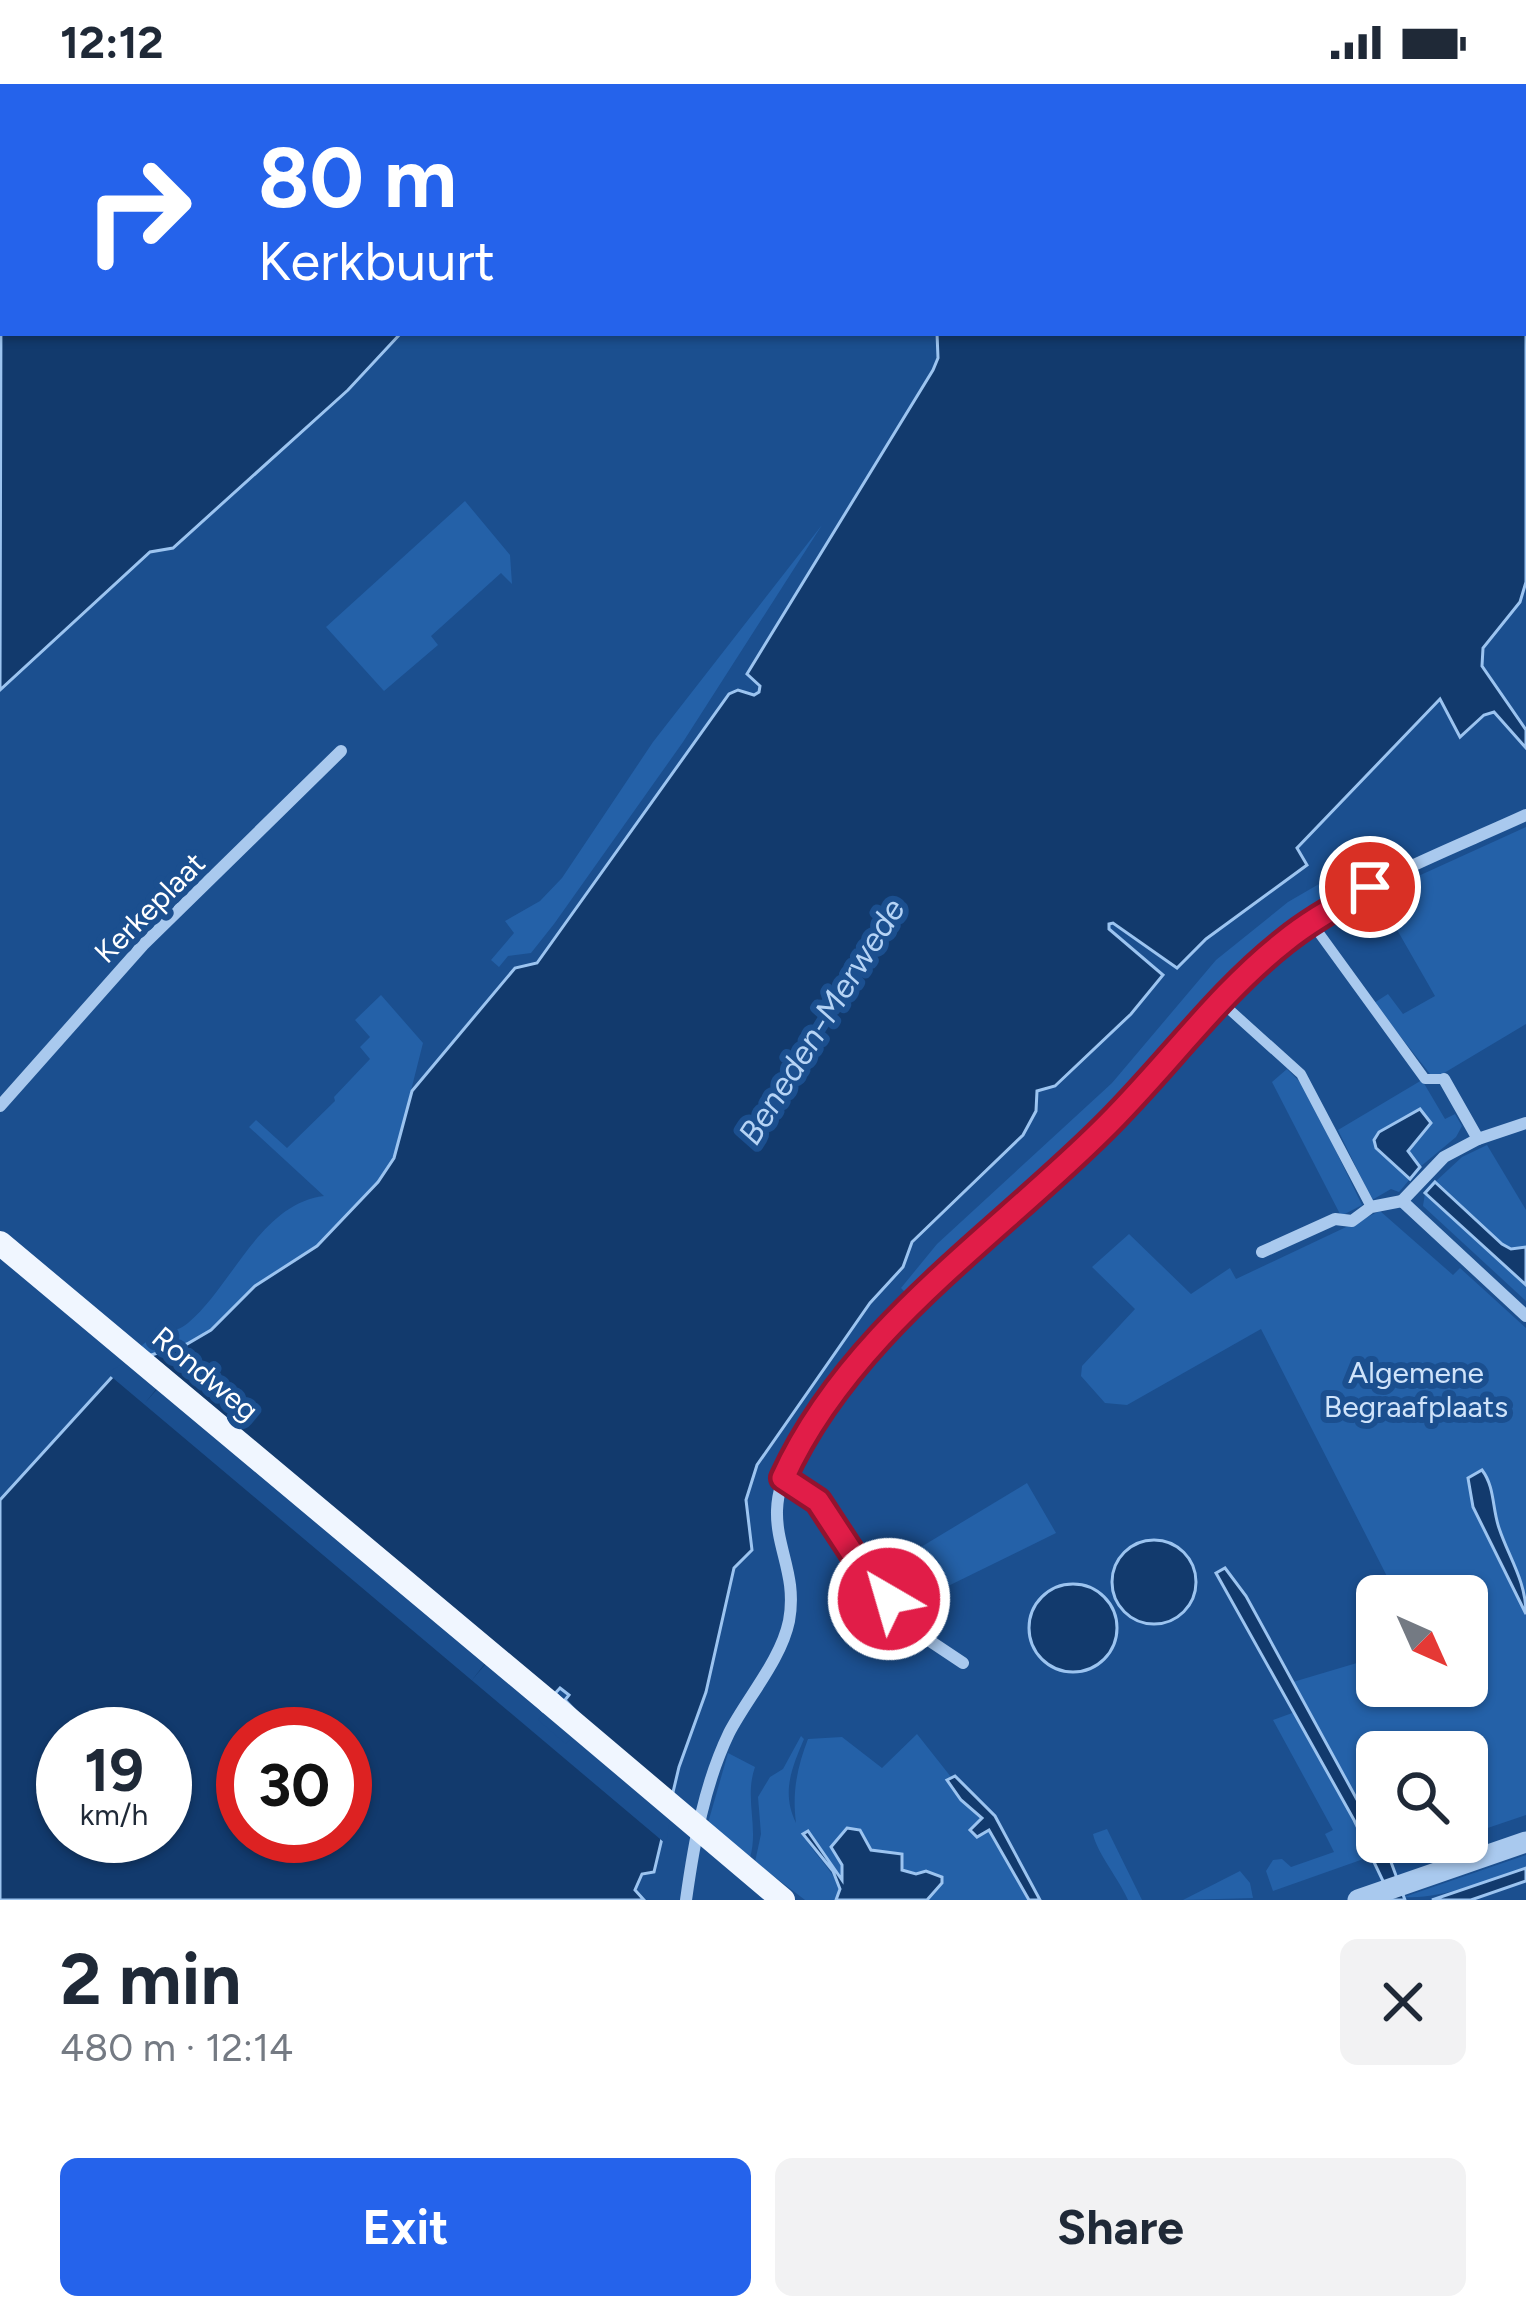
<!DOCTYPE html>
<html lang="en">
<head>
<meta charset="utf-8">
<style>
	body { margin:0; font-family:Figtree,sans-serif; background:#f2f2f3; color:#1f2937; height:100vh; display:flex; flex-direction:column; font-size:45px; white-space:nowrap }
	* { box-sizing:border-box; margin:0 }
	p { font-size:39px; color:#747a83 }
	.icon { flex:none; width:66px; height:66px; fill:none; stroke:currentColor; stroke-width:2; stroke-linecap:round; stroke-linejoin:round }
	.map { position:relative; height:1816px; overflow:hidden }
	.sheet { display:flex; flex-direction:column; background:#fff; flex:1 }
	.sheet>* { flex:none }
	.guide { position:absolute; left:0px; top:0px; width:1527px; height:252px; box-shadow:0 3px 9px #0004; background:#2563eb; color:#fff; overflow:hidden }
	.needle { width:78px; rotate:135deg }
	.tools { position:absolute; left:1356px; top:1491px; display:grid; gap:24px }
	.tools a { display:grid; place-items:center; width:132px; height:132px; border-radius:18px; background:#fff; box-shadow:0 3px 9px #0004; font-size:60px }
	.speed { position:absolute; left:36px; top:1623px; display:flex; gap:24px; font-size:60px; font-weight:700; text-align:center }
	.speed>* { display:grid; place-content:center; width:156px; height:156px; border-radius:50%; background:#fff; box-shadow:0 3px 9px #0004; line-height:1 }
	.speed small { font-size:30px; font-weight:400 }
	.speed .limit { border:18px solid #d22; background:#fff; color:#111 }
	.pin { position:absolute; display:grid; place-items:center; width:102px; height:102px; color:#fff; margin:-51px; border:6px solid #fff; border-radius:50%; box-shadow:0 3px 12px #0007 }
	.me { position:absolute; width:132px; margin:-66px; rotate:322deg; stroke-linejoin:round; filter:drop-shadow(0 0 9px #0008) }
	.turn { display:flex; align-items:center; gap:42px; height:252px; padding:0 60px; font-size:54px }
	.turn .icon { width:156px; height:156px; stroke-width:2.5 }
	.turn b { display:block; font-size:84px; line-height:102px }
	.round { display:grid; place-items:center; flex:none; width:126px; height:126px; border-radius:18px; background:#f2f2f3 }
	.head { display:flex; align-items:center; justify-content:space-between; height:204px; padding:0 60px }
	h1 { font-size:72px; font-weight:700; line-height:90px }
	.action { display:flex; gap:24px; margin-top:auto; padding:24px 60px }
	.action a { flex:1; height:138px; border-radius:18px; background:#2563eb; color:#fff; font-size:48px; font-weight:700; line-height:138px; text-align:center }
	.action a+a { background:#f2f2f3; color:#1f2937 }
	.status { display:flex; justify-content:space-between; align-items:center; height:84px; padding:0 60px; background:#fff; direction:ltr }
	.status svg { height:33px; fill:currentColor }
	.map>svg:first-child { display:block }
	.green { fill:#2461a8 }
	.water { fill:#123a6d; stroke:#9cc4f0; stroke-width:3; fill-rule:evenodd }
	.pier { fill:#1b4f8f }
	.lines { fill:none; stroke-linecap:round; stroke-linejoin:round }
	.pedestrian { stroke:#a9c9ee; stroke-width:10 }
	.minor { stroke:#a9c9ee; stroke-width:12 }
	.tertiary { stroke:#a9c9ee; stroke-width:21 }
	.secondary { stroke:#d6e6fa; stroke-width:24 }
	.primary { stroke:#f0f6ff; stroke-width:24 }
	.primary-bridge { stroke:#f0f6ff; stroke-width:24 }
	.route-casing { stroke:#92132f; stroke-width:30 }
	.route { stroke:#e11d48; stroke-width:21 }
	.labels { text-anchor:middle; stroke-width:12; stroke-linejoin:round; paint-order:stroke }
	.street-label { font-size:30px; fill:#fff; stroke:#1b4f8f }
	.park-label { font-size:30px; fill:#cfe3fa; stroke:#1b4f8f }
	.water-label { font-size:33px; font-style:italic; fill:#b5d3f5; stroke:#1b4f8f }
</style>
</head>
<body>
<div class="status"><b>12:12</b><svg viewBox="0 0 49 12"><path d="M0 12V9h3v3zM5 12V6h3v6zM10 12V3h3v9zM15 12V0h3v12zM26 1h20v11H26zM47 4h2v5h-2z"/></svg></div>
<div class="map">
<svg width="1526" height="1816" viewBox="0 0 1526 1816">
	<rect width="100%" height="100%" fill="#1b4f8f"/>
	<g class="green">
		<path d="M465,417l45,54 2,29 -11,-11 -70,63 7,9 -54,46 -58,-64z"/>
		<path d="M822,441l-139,217 -129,182 -23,29 -23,3 -9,11 -8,-7 23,-27 -9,-12 35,-20 22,-23 91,-136z"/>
		<path d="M1526,743v197l-92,55 -60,-76 14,-9 15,20 32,-18 -47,-82 -8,2 -10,-18z"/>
		<path d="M1319,800l11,18c-97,58 -160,148 -239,226 -59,58 -122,112 -180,170l-10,-10 36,-44 175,-161 104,-123 72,-58z"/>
		<path d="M381,911l42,48 -29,115 -16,24 -61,64 -41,25 -52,50 -37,23 -39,12 -9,-8c20,-19 35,-13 49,-25 45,-38 72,-119 136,-127l-75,-69 7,-7 31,28 48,-47 -1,-4 36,-38 -10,-12 10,-10 -15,-17z"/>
		<path d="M1287,985l18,18 57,118 -21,11 -69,-134z"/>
		<path d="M1422,996l23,39 10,-5 7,12 -6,11 -36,30 -12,-15 23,-28 -55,24 34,31 -11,13 -8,-3 -19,11 -34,-70z"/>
		<path d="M1487,1061l39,65v37l-15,2 -9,-5 -67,-62 27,-25z"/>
		<path d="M1425,1109l101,92v16l-103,-95z"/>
		<path d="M1380,1127l73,64 7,-7 66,60v487l-59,20v-83h-90v84l-84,-154 84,-25v29h90v-90h-70l-136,-267 -134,76 -22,-2 -24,-27 1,-10 53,-57 -43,-42 37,-33 62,60 39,-26 6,11z"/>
		<path d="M1027,1399l29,50 -116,57 -29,-37z"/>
		<path d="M1295,1628l77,144 -99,35 -7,-20 7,-11 9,-1 9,8 43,-15 -9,-18 8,-4 -60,-110z"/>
		<path d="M917,1650l34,43 -3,2 13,21 22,19 -12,11h18l40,70h-108h6l14,-17v-6l-39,-7 -1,-5h-59l1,18 -34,-51 -6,2c10,20 28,33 37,55l-4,11h-31l-50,-38 6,-28 -3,-37 12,-20 13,-8 18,-33 3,3c-12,29 -23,53 -8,84 -4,-31 1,-55 12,-84l34,-2 40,31z"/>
		<path d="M728,1669l27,14c-11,31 4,60 -5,91l-42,-35z"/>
		<path d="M1107,1745l35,71h-14c-9,-21 -31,-47 -35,-66z"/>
		<path d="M1526,1771v13c-34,12 -89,32 -122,29z"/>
		<path d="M1240,1787l10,12 3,15 -70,2z"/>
	</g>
	<g class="water">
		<path d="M1138,0h388v498l-6,20 -37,46 -1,18 44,64v18l-32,-36 -10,3 -24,22 -20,-38 -143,149 10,17 -101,74 -29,29 -64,-45 -4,1v5l54,46 -32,39 -76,72 -18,5 -1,20 -13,24 -111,107 -9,25 -33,36 -113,162 -11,35 6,50 -18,18 -28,124 -27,75 -25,105 -12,2 -7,16 9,10h-644v-400l112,-123 36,-21 39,-12 24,-14 44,-44 62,-40 61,-64 16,-24 18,-67 103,-123 22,-5 192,-269 9,-4 16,5 5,-3 1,-6 -13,-12 186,-304 5,-12 -1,-25h587v-246h-388zM560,1604l9,7 -4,5 25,26 -26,25 -32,-32zM63,1650h102v102h-102zM243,1650h102v102h-102z"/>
		<path d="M1,218l2,31h398l-53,57 -175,158 -23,4 -150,138z"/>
		<path d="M1420,1025l11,14 -23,28 12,16 -10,12 -34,-31 -2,-8 5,-8z"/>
		<path d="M1435,1098l67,62 9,5 15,-2v38l-101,-92z"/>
		<path d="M1482,1386c13,17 10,38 17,58 10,30 27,53 27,86l-53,-107 -5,-29z"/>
		<circle cx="1154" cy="1498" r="42"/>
		<path d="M1225,1484l21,28 145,266 14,38h-13l-38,-80 -138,-247z"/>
		<circle cx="1073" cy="1544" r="44"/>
		<path d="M955,1692l40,40 45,84h-11l-40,-70 -12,7 -7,-7 12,-12 -21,-18 -14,-20z"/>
		<path d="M847,1744l13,2 11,20 31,4v16l14,4 10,-3 16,6v6l-15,17h-91l4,-11 -7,-18 -30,-37 5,-3 34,49v-15l-11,-18z"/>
		<path d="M1526,1784v13l-55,19h-39z"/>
	</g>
	<path class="pier" d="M146,1266l25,21 -26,32 27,-31 326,275 -26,33 27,-32 57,51 -18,21 28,24 17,-20 88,88 -5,32 -559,-471z"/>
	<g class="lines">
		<g class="pedestrian">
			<path d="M1311,838l114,157h19"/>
			<path d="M1221,918l80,72 70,133"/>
		</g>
		<g class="minor">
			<path d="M1444,995l34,60"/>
			<path d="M0,1022l143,-161 198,-194"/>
			<path d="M1402,1117l124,115"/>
			<path d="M1402,1117l42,-44 34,-18 48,-16"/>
			<path d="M1262,1168l73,-33 17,2 19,-14 31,-6"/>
			<path d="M783,1394l35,23 42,64 58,68 45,30"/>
			<path d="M686,1816c8,-57 18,-115 43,-167 18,-35 52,-73 60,-112 12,-65 -37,-92 6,-168 73,-131 202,-219 306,-322 69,-68 126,-150 206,-206 66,-47 145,-76 219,-110"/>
		</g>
		<path class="tertiary" d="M1358,1816l168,-58"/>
		<path class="secondary" d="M17,3l6,-3"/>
		<path class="primary" d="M0,1159l550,460"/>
		<path class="primary-bridge" d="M550,1619l233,197"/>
	</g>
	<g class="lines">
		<defs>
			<path id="route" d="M889,1515l-29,-34 -42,-64 -35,-23c65,-144 209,-239 318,-347 63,-61 115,-136 184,-190 26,-21 56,-37 85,-54"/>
		</defs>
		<use href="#route" class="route-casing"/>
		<use href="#route" class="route"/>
	</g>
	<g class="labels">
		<g class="street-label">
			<text transform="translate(150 824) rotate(-45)" y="10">Kerkeplaat</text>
			<text transform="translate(205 1290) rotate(40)" y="10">Rondweg</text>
		</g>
		<g class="park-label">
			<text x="1416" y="1299">Algemene<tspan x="1416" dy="34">Begraafplaats</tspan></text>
		</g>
		<g class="water-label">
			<text transform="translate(821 937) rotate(-58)" y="12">Beneden-Merwede</text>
		</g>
	</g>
</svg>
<div class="tools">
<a><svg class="needle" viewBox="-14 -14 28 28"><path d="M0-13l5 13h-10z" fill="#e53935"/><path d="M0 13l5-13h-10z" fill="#747a83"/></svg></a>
<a><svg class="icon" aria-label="search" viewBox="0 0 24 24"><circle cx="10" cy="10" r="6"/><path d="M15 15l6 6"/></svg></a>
</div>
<div class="speed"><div>19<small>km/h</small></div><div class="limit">30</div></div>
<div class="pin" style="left:1370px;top:803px;background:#d93025"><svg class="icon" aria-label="arrive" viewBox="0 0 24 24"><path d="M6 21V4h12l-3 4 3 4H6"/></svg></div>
<svg class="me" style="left:889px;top:1515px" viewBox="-20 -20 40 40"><circle r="17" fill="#e11d48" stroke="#fff" stroke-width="3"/><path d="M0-11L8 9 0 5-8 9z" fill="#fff"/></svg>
<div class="guide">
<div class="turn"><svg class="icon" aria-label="right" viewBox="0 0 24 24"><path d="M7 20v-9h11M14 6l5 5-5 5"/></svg><div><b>80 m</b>Kerkbuurt</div></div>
</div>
</div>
<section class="sheet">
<div class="head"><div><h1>2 min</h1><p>480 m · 12:14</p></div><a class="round"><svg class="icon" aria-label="close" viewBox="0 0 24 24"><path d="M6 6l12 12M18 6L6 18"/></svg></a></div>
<div class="action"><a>Exit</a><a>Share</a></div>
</section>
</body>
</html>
